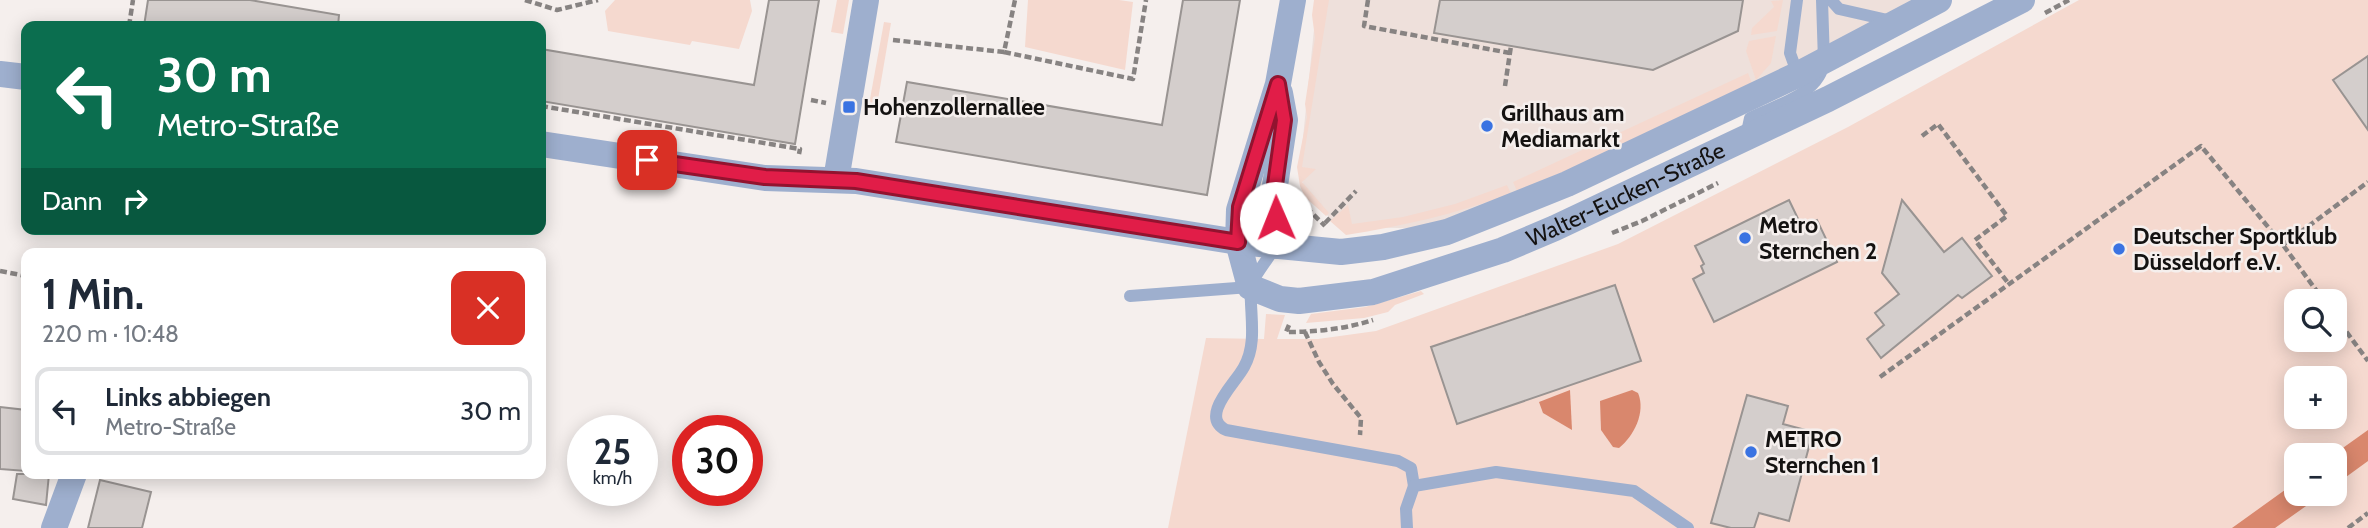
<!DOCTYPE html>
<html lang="de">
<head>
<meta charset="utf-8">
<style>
	body { margin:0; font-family:Cabin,sans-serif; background:#f2f2f3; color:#1f2937; height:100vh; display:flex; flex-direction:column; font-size:26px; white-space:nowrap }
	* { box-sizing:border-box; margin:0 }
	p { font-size:23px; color:#747a83 }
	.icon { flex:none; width:38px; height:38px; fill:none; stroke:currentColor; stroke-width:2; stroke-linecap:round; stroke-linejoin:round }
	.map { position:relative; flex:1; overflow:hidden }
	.details { position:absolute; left:21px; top:248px; width:525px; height:231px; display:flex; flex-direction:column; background:#fff; border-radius:14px; box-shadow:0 4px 18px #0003 }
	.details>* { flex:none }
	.banner { position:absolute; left:21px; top:21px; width:525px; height:214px; border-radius:14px; box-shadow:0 4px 18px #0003; background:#0b6e4f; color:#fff; overflow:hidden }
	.buttons { position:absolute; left:2284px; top:289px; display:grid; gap:14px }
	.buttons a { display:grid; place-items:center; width:63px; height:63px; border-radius:14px; background:#fff; box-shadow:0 4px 18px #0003; font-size:35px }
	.speed { position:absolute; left:567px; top:415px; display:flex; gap:14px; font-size:35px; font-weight:700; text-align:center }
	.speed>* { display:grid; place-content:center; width:91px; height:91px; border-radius:50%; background:#fff; box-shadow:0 4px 18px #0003; line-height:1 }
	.speed small { font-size:18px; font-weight:400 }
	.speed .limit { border:10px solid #d22; background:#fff; color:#111 }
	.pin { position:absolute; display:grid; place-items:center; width:60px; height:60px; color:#fff; margin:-30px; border-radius:14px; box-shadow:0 4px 10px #0006 }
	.me { position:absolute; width:77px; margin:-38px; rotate:359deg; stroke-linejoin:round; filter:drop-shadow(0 0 5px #0008) }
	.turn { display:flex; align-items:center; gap:24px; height:147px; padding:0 21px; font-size:32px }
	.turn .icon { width:91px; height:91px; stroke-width:2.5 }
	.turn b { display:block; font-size:49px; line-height:60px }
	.then { display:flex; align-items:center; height:66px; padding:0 21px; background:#0003; gap:14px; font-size:26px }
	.round { display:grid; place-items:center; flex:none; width:74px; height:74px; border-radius:14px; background:#f2f2f3 }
	.overview { display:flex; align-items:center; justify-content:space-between; height:119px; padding:0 21px }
	h1 { font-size:42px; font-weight:700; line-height:52px }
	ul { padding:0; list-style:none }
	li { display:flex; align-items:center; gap:21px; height:88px; margin:0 14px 10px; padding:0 7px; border:4px solid #e0e1e3; border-radius:14px }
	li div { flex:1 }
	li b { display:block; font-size:26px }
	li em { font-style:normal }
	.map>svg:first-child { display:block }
	.built { fill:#eee0db }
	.green { fill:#f5d9cf; fill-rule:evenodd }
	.water { fill:#d9876d }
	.building { fill:#d4cecc; stroke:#999492; stroke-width:2 }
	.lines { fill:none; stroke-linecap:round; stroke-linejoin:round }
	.path { stroke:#878382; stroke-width:4.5; stroke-dasharray:7 3.5; stroke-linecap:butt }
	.lane { stroke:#9eafce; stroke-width:12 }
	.street { stroke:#9eafce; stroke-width:26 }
	.route-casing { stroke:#92132f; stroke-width:18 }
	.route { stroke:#e11d48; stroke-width:12 }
	.poi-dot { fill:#3a73e2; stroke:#f5efed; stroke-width:2.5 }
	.labels { text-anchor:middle; stroke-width:5; stroke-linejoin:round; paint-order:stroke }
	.poi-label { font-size:23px; font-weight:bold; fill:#141211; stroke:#f5efed; text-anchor:start }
	.street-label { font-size:23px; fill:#141211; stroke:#f5efed }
</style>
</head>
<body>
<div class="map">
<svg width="2368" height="528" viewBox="0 0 2368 528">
	<rect width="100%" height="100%" fill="#f5efed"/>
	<path class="built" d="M1317,0h615l-486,229 -94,-2 -19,-6 -29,-29 -4,-25z"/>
	<g class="green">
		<path d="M615,0h135l2,11 -13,38 -47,-8 -2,4 -82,-14 -3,-20z"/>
		<path d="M837,0h12l-6,34 -12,-2z"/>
		<path d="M1028,0h91l14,2 -8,68 -100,-23z"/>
		<path d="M1314,0h15l-27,167 14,2 -14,13 27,31 -3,3 -21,-19 -5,-11 -3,-19 10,-50 -2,-13 10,-66 -3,-23z"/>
		<path d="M1783,0l-6,31 -26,4 1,-7 22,-21 -3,-6z"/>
		<path d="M2079,0h289v528h-1200l38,-190 58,1 2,-25 19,1 -8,24h41l58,-8 242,-87 230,-117zM2296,301h38v39h-38zM2296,378h38v38h-38zM2296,455h38v39h-38z"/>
		<path d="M884,22l7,1 -15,88 -8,-1z"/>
		<path d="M1776,36l-5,27 -15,17 -10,-29 3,-10z"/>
		<path d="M1748,73l4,10 -158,76 -77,32 -4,-9z"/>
		<path d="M1507,185l4,9c-57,20 -107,32 -165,41l-16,-14 18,-16 4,19 51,-7 52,-13z"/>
		<path d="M1421,291l3,3 -29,11 -7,7 -24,6 -58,5 5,-9 54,-7z"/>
	</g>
	<g class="water">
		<path d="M1570,390l2,40 -29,-17 -4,-11z"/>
		<path d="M1632,390l6,3c8,19 -4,43 -19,55l-6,-1 -12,-17 -1,-29z"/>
		<path d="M2368,430v31l-33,24 -2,-30z"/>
		<path d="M2296,482v12h27l-48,34h-43z"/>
	</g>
	<g class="building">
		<path d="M148,0h102l89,15 -1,11h-194z"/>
		<path d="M769,0h50l-24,144 -254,-43v-52l213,36z"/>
		<path d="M1183,0h57l-33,195 -311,-53 11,-60 255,43z"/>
		<path d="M1440,0h303l-5,31 -85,39 -219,-37z"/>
		<path d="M2368,56v74l-35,-50z"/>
		<path d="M1789,200l13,27 15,-7 20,42 -123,60 -21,-43 11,-6 -3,-7 3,-2 -9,-18z"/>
		<path d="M1902,200l42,52 18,-14 30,38 -30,22 -4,-3 -77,63 -14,-19 17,-14 -9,-12 24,-19 -17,-21z"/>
		<path d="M1615,285l26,76 -184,63 -26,-77z"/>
		<path d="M1747,395l41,11 -5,18 30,8 -24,89 -30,-8 -5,15h-23l-20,-5z"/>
		<path d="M0,407l26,3v61l-26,-2z"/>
		<path d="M17,474h32l-3,31 -33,-6z"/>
		<path d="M100,480l51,12 -9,36h-54z"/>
	</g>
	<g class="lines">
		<g class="path">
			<path d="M525,0l32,10 41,-10"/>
			<path d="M1368,0l-4,26 146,27"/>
			<path d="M2045,13l24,-13"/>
			<path d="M129,26l4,-26"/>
			<path d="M893,40l111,12 11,-52"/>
			<path d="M1004,52l129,27 13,-79"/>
			<path d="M1505,86l6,-40"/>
			<path d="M811,100l15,3"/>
			<path d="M541,106l259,43 -1,5"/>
			<path d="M1922,136l16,-12 69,92 -32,24 34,44"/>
			<path d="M1299,200l26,26"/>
			<path d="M1325,223l31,-32"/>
			<path d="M1612,233l30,-12 76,-38"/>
			<path d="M2283,245l85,-63"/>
			<path d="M0,271l26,5"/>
			<path d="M2334,315l34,46"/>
			<path d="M1289,325l-3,7c30,0 59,-3 87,-12"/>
			<path d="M1305,332l14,30 14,22 28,34 -1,17"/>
			<path d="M1880,377l321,-231 82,99 41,56"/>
			<path d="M2348,528l20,-15"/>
		</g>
		<g class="lane">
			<path d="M1797,0l-7,53 9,25"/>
			<path d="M1831,0l8,9 53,12"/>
			<path d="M1746,137l4,-19c26,-13 71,-24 74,-57l-2,-61"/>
			<path d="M1276,246c-6,10 -23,31 -26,41 0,5 1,12 1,17 1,21 4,44 -7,63 -9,17 -45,49 -18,63l172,31 13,7 3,18"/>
			<path d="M1130,296l120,-9"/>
			<path d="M1407,528l-1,-19 8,-23 82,-14 138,19 54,37"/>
		</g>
		<g class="street">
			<path id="s1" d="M1293,0l-15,84 -39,126 -1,32 12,45 30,12 19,2 74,-9 130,-42 52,-22 273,-129 194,-99"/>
			<path d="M0,74l26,3"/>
			<path d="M541,144l224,34 91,3 382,61 103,10 42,-5 64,-15 120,-48 230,-109 142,-75"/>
			<path d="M836,180l30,-180"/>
			<path d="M1276,246l-2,-54 11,-72 -5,-27"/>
			<path d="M54,528l20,-54"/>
		</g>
	</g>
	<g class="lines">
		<defs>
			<path id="route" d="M647,160l118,17 91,4 382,61 2,-35 38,-123 6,36 -10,72 2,26"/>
		</defs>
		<use href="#route" class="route-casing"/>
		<use href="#route" class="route"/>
	</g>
	<g class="poi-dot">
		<rect x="842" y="100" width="14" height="14" rx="3.5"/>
		<circle cx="1487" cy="126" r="7"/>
		<circle cx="1745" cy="238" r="7"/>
		<circle cx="2119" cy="249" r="7"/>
		<circle cx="1751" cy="452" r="7"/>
	</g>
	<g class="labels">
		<g class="poi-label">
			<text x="863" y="115">Hohenzollernallee</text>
			<text x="1501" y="121">Grillhaus am<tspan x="1501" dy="26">Mediamarkt</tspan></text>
			<text x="1759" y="233">Metro<tspan x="1759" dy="26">Sternchen 2</tspan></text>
			<text x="2133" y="244">Deutscher Sportklub<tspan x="2133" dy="26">Düsseldorf e.V.</tspan></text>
			<text x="1765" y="447">METRO<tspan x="1765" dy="26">Sternchen 1</tspan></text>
		</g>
		<g class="street-label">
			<text dy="8" stroke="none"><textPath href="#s1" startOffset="693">Walter-Eucken-Straße</textPath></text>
		</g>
	</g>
</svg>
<div class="buttons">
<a><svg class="icon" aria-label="search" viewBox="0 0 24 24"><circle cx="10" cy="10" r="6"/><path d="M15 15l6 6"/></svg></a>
<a>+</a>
<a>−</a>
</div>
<div class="speed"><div>25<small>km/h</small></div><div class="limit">30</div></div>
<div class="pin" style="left:647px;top:160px;background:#d93025"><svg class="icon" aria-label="arrive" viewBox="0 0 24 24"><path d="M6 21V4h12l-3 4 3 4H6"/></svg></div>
<svg class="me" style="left:1276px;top:218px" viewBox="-20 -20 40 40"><circle r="19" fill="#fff"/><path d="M0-13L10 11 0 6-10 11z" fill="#e11d48"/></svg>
<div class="banner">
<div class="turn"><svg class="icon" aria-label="left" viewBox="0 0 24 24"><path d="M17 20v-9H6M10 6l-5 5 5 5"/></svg><div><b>30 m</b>Metro-Straße</div></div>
<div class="then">Dann<svg class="icon" aria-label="right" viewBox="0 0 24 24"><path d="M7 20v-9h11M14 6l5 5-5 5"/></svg></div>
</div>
<section class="details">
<div class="overview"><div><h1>1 Min.</h1><p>220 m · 10:48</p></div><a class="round" style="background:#d93025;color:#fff"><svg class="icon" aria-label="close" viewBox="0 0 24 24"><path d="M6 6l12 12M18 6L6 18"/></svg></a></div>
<ul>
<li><svg class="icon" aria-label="left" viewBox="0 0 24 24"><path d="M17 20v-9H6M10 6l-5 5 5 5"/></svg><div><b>Links abbiegen</b><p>Metro-Straße</p></div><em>30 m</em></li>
</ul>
</section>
</div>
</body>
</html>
